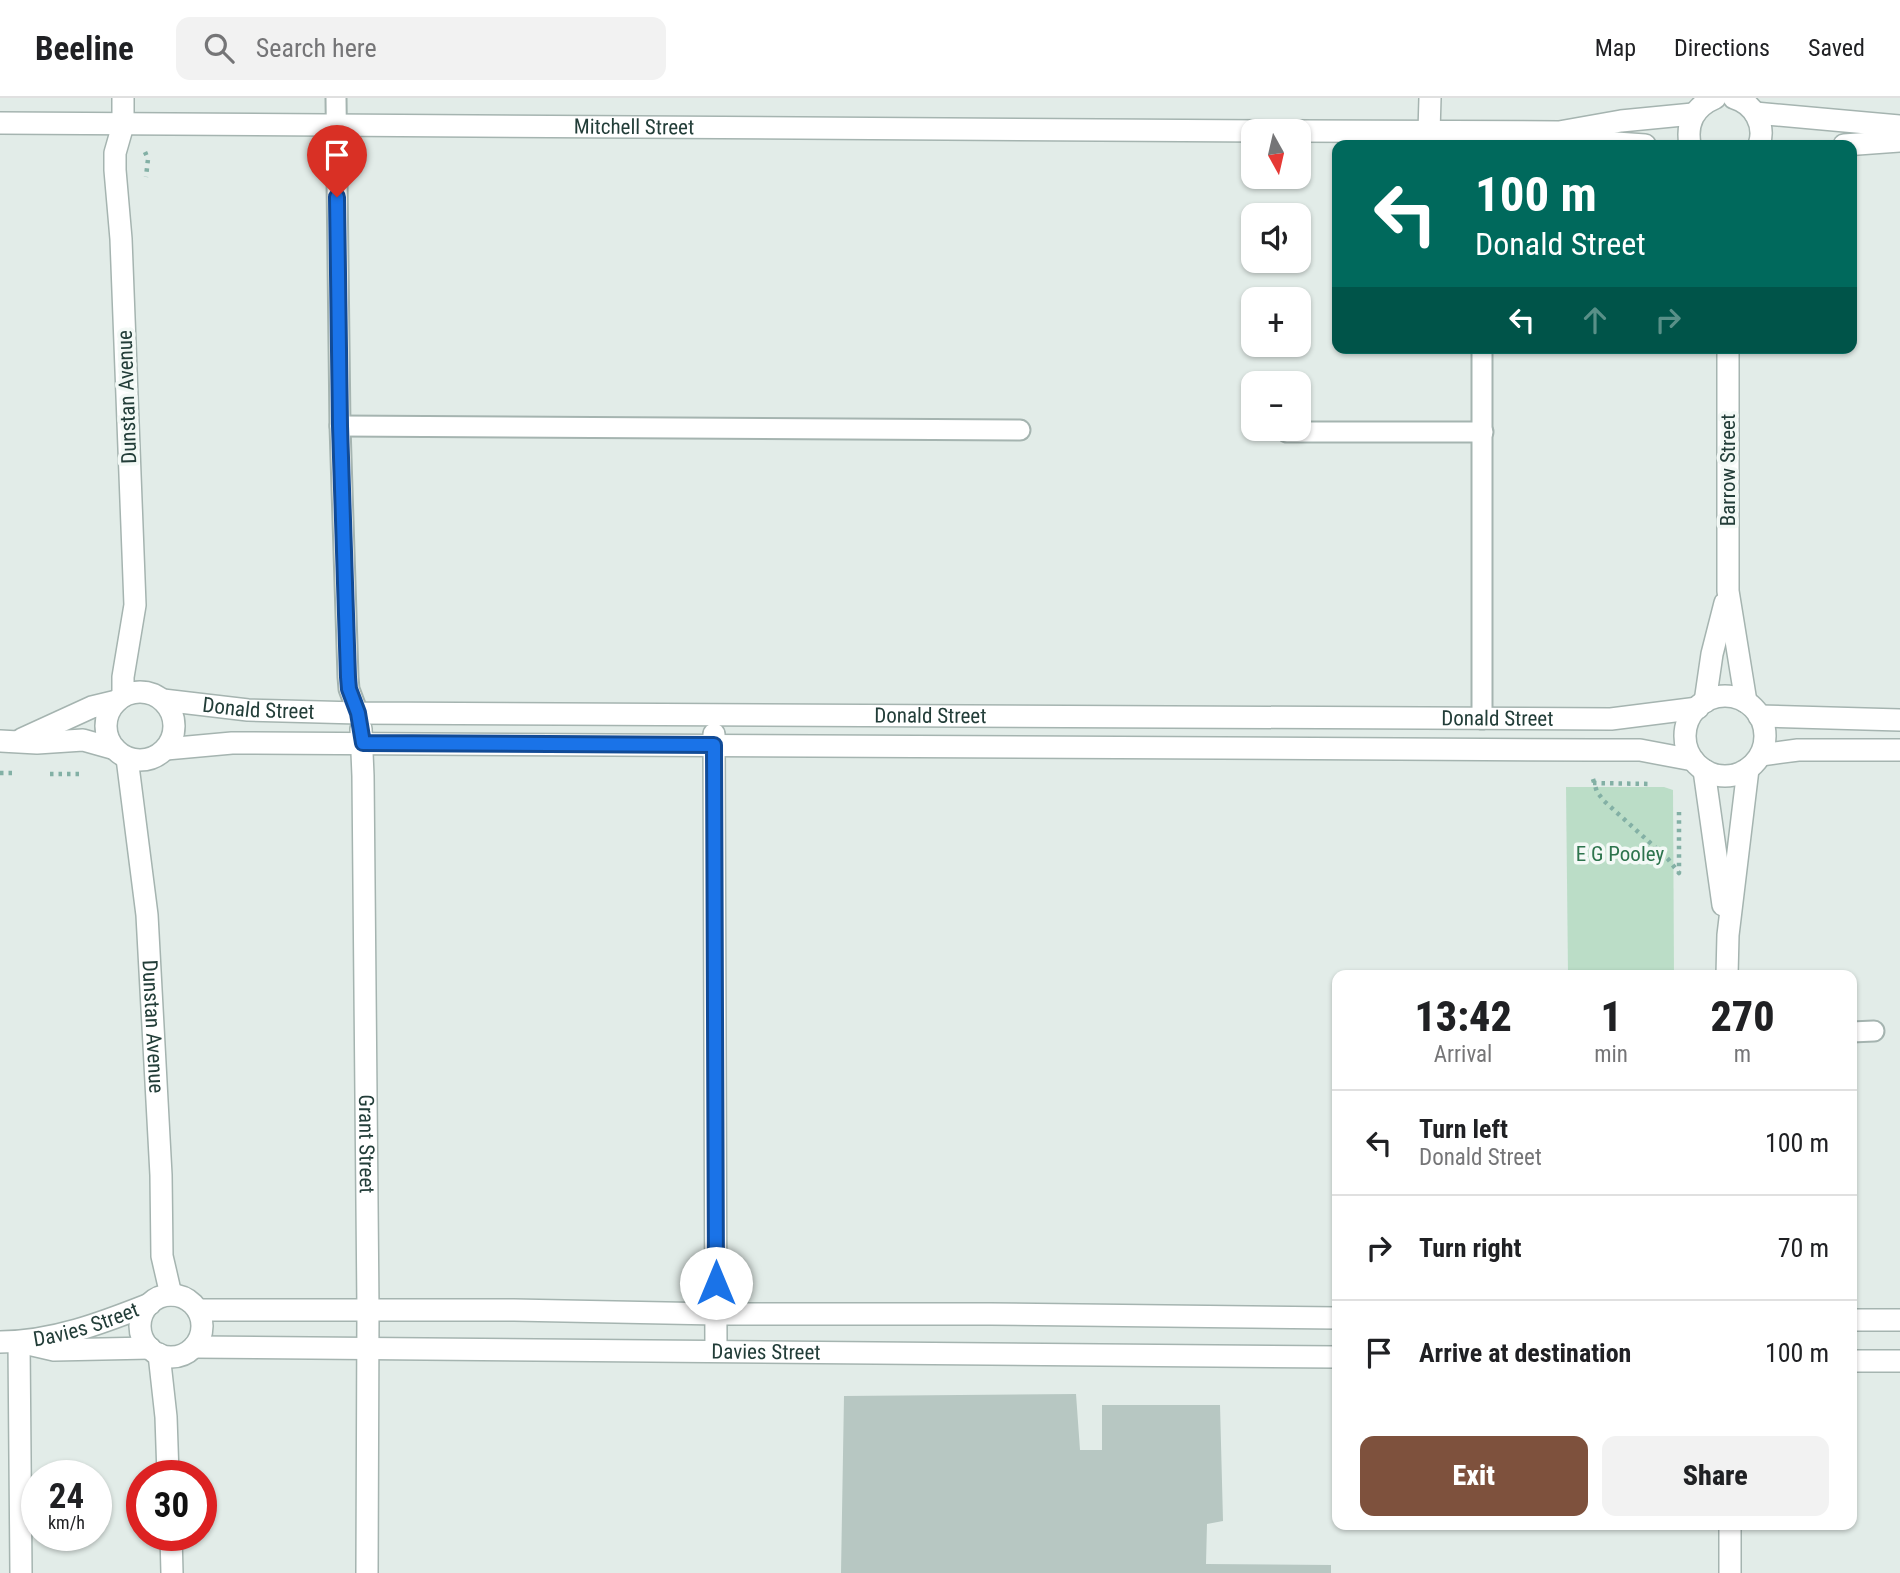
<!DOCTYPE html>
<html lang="en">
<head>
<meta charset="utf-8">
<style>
	body { margin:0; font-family:"Roboto Condensed",sans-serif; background:#f2f2f2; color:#202124; height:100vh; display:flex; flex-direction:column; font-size:26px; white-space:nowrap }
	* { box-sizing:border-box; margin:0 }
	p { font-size:23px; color:#757577 }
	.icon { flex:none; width:38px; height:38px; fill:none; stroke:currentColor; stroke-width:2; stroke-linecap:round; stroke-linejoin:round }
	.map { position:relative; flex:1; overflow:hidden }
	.details { position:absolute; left:1332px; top:872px; width:525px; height:560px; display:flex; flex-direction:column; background:#fff; border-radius:14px; box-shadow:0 2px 5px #0004 }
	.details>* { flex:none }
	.hud { position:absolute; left:1332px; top:42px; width:525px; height:214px; border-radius:14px; box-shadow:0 2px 5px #0004; background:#00695c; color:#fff; overflow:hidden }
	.needle { width:46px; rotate:172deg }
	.buttons { position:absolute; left:1241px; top:21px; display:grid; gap:14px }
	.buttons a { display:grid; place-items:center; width:70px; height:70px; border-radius:14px; background:#fff; box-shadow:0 2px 5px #0004; font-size:35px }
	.speed { position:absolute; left:21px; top:1362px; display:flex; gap:14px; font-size:35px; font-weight:700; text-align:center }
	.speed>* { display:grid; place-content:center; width:91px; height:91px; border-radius:50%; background:#fff; box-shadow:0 2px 5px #0004; line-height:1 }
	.speed small { font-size:18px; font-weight:400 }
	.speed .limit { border:10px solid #d22; background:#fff; color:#111 }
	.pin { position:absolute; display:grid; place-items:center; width:60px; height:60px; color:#fff; margin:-72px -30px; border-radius:50% 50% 50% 0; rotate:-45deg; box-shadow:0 0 7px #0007 }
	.pin .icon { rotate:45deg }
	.me { position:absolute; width:77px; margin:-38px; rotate:0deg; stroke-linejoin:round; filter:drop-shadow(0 0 5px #0008) }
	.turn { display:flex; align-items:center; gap:24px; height:147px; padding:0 28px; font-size:32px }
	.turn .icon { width:91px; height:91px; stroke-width:2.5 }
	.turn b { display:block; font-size:49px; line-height:60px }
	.lanes { display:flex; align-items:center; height:66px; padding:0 28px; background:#0003; justify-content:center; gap:35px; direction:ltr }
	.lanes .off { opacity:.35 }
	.eta { display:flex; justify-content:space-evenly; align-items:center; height:119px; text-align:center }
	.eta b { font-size:42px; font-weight:800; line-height:49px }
	.action { display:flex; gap:14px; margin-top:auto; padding:14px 28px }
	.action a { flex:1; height:80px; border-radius:14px; background:#7e513d; color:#fff; font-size:28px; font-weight:800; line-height:80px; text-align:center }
	.action a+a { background:#f2f2f2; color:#202124 }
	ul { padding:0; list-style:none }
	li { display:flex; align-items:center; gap:21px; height:105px; padding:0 28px; border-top:2px solid #e0e0e0 }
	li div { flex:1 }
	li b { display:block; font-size:26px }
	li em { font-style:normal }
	header { display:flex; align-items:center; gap:42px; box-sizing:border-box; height:98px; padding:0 35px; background:#fff; border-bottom:2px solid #e0e0e0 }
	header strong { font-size:33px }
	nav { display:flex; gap:38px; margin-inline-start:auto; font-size:24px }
	.search { width:490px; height:63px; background:#f2f2f2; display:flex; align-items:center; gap:18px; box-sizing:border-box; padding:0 24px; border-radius:14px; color:#757577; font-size:26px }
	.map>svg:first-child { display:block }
	.green { fill:#bbddc7 }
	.building { fill:#b7c7c2 }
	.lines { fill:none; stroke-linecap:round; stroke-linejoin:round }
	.service-casing { stroke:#a5b4b0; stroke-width:23 }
	.minor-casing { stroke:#a5b4b0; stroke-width:24 }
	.path { stroke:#83b0a5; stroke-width:4.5; stroke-dasharray:3.5 5; stroke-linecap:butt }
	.service { stroke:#fff; stroke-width:19 }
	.minor { stroke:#fff; stroke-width:21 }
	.route-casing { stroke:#114b97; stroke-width:18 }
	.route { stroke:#1a73e8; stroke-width:12 }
	.labels { text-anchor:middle; stroke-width:7; stroke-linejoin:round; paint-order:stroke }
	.street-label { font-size:21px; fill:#223d38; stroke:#f3f9f6 }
	.park-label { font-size:21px; fill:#2d744d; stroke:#f3f9f6 }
</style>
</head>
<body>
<header>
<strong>Beeline</strong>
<div class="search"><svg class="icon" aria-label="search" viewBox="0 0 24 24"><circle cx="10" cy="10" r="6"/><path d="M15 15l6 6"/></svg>Search here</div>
<nav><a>Map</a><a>Directions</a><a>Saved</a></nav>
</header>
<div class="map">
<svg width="1900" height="1475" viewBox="0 0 1900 1475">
	<rect width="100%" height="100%" fill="#e2ece8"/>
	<path class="green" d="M1566,689h98l9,3 1,185h-106z"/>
	<path class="building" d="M1076,1296l4,56h22v-45h118l3,116 -16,3 -1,40 125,1v8h-490l3,-177z"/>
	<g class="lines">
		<defs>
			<g id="service">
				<path d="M336,0l4,328 8,251 1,12 9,24"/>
				<path d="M340,328l680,4"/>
				<path d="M1287,334h196"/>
				<path d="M1482,621v-371"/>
				<path d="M1852,934l22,-1"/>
			</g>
			<g id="minor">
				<path d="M1734,0c20,6 32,27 25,47"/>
				<path d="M1755,15l145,13"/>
				<path id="s1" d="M0,25l1267,8"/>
				<path d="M1298,33l261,1 62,-11 72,-7"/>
				<path d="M1429,34l1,-34"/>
				<path d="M1572,37l44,8 29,2"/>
				<path d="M1690,47c-4,-22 4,-38 25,-47"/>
				<path d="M1844,47l56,-4"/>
				<path d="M1728,250v243l18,111"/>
				<circle cx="140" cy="628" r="34"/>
				<path d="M123,598v-19l12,-72 -14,-366 -6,-69v-17l8,-28v-27"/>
				<circle cx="1725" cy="638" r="40"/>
				<path id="s2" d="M163,602l85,10 110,3 1253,6 87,-11"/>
				<path d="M1705,604l7,-48 13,-51"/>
				<path d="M1759,618l141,4"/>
				<path id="s3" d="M361,631l2,47 5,534 -1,263"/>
				<path d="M714,636l2,616"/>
				<path d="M22,641l70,-32 25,-6"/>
				<path d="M0,643l37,2 46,-3 32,9"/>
				<path d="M166,651l66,-6 1360,7h48l53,10"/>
				<path d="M1761,657l37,-5h102"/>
				<path id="s4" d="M127,660l20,157 14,260 1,81 9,39"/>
				<path d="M1704,672l19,135"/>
				<path d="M1727,877l1,-40 20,-166"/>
				<circle cx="171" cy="1228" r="31"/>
				<path d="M198,1212h316l202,4h274l347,4"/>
				<path d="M1852,1222h48"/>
				<path id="s5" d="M0,1244c52,0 102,-19 150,-38"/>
				<path d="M19,1244l2,231"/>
				<path d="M28,1246l26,6 96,-2"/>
				<path id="s6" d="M194,1249l1143,10"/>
				<path d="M159,1256l7,63 2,58"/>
				<path d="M1852,1263h48"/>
				<path d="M1730,1426v49"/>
				<path d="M171,1437l1,38"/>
			</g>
		</defs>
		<use href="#service" class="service-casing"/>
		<use href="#minor" class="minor-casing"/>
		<g class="path">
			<path d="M145,54l3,7 -2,18"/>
			<path d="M0,675h13"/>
			<path d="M50,676h29"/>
			<path d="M1593,681l4,13 7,9 64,58 11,14v-61"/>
			<path d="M1593,685l59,1"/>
		</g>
		<use href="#service" class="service"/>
		<use href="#minor" class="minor"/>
	</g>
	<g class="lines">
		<defs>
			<path id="route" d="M337,99l3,229 8,251 1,12 9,24 5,30 351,2 2,538"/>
		</defs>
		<use href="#route" class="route-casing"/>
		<use href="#route" class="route"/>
	</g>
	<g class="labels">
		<g class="street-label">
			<text dy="7" stroke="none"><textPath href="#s1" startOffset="634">Mitchell Street</textPath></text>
			<text transform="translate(127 299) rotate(-92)" y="7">Dunstan Avenue</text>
			<text transform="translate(1728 372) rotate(-90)" y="7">Barrow Street</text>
			<text dy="7" stroke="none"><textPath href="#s2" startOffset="96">Donald Street</textPath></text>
			<text dy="7" stroke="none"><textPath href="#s2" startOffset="768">Donald Street</textPath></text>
			<text dy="7" stroke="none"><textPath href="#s2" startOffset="1335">Donald Street</textPath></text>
			<text dy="7" stroke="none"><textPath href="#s4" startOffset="270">Dunstan Avenue</textPath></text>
			<text dy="7" stroke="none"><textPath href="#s3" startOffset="415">Grant Street</textPath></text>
			<text dy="7" stroke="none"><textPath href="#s5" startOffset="88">Davies Street</textPath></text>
			<text dy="7" stroke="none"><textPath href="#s6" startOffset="572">Davies Street</textPath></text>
		</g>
		<g class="park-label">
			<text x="1620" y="763">E G Pooley</text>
		</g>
	</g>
</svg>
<div class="buttons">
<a><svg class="needle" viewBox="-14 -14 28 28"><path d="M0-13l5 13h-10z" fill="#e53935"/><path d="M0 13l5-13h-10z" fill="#757577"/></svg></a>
<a><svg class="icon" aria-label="sound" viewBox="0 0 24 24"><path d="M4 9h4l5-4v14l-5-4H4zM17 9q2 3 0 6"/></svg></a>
<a>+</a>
<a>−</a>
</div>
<div class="speed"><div>24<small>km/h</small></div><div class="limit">30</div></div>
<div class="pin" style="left:337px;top:99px;background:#d93025"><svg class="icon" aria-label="arrive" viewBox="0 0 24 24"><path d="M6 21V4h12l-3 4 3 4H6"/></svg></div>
<svg class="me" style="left:716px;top:1185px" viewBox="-20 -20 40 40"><circle r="19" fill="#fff"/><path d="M0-13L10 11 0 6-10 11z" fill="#1a73e8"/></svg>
<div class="hud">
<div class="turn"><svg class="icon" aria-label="left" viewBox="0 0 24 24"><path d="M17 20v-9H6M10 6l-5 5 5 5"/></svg><div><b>100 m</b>Donald Street</div></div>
<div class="lanes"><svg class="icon" aria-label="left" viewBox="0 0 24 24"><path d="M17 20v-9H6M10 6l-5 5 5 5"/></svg><svg class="icon off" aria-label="ahead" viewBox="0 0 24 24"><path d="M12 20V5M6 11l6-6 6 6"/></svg><svg class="icon off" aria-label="right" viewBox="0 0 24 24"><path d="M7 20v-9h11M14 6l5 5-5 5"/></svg></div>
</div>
<section class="details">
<div class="eta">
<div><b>13:42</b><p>Arrival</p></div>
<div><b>1</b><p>min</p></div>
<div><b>270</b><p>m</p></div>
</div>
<ul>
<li><svg class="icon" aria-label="left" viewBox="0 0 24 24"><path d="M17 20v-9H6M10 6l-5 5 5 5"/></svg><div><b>Turn left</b><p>Donald Street</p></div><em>100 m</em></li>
<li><svg class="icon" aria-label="right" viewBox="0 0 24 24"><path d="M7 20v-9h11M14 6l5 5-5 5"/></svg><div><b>Turn right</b></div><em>70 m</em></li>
<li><svg class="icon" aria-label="arrive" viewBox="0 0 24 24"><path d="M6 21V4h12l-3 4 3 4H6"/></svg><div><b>Arrive at destination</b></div><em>100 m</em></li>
</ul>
<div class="action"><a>Exit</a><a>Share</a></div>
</section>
</div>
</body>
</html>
